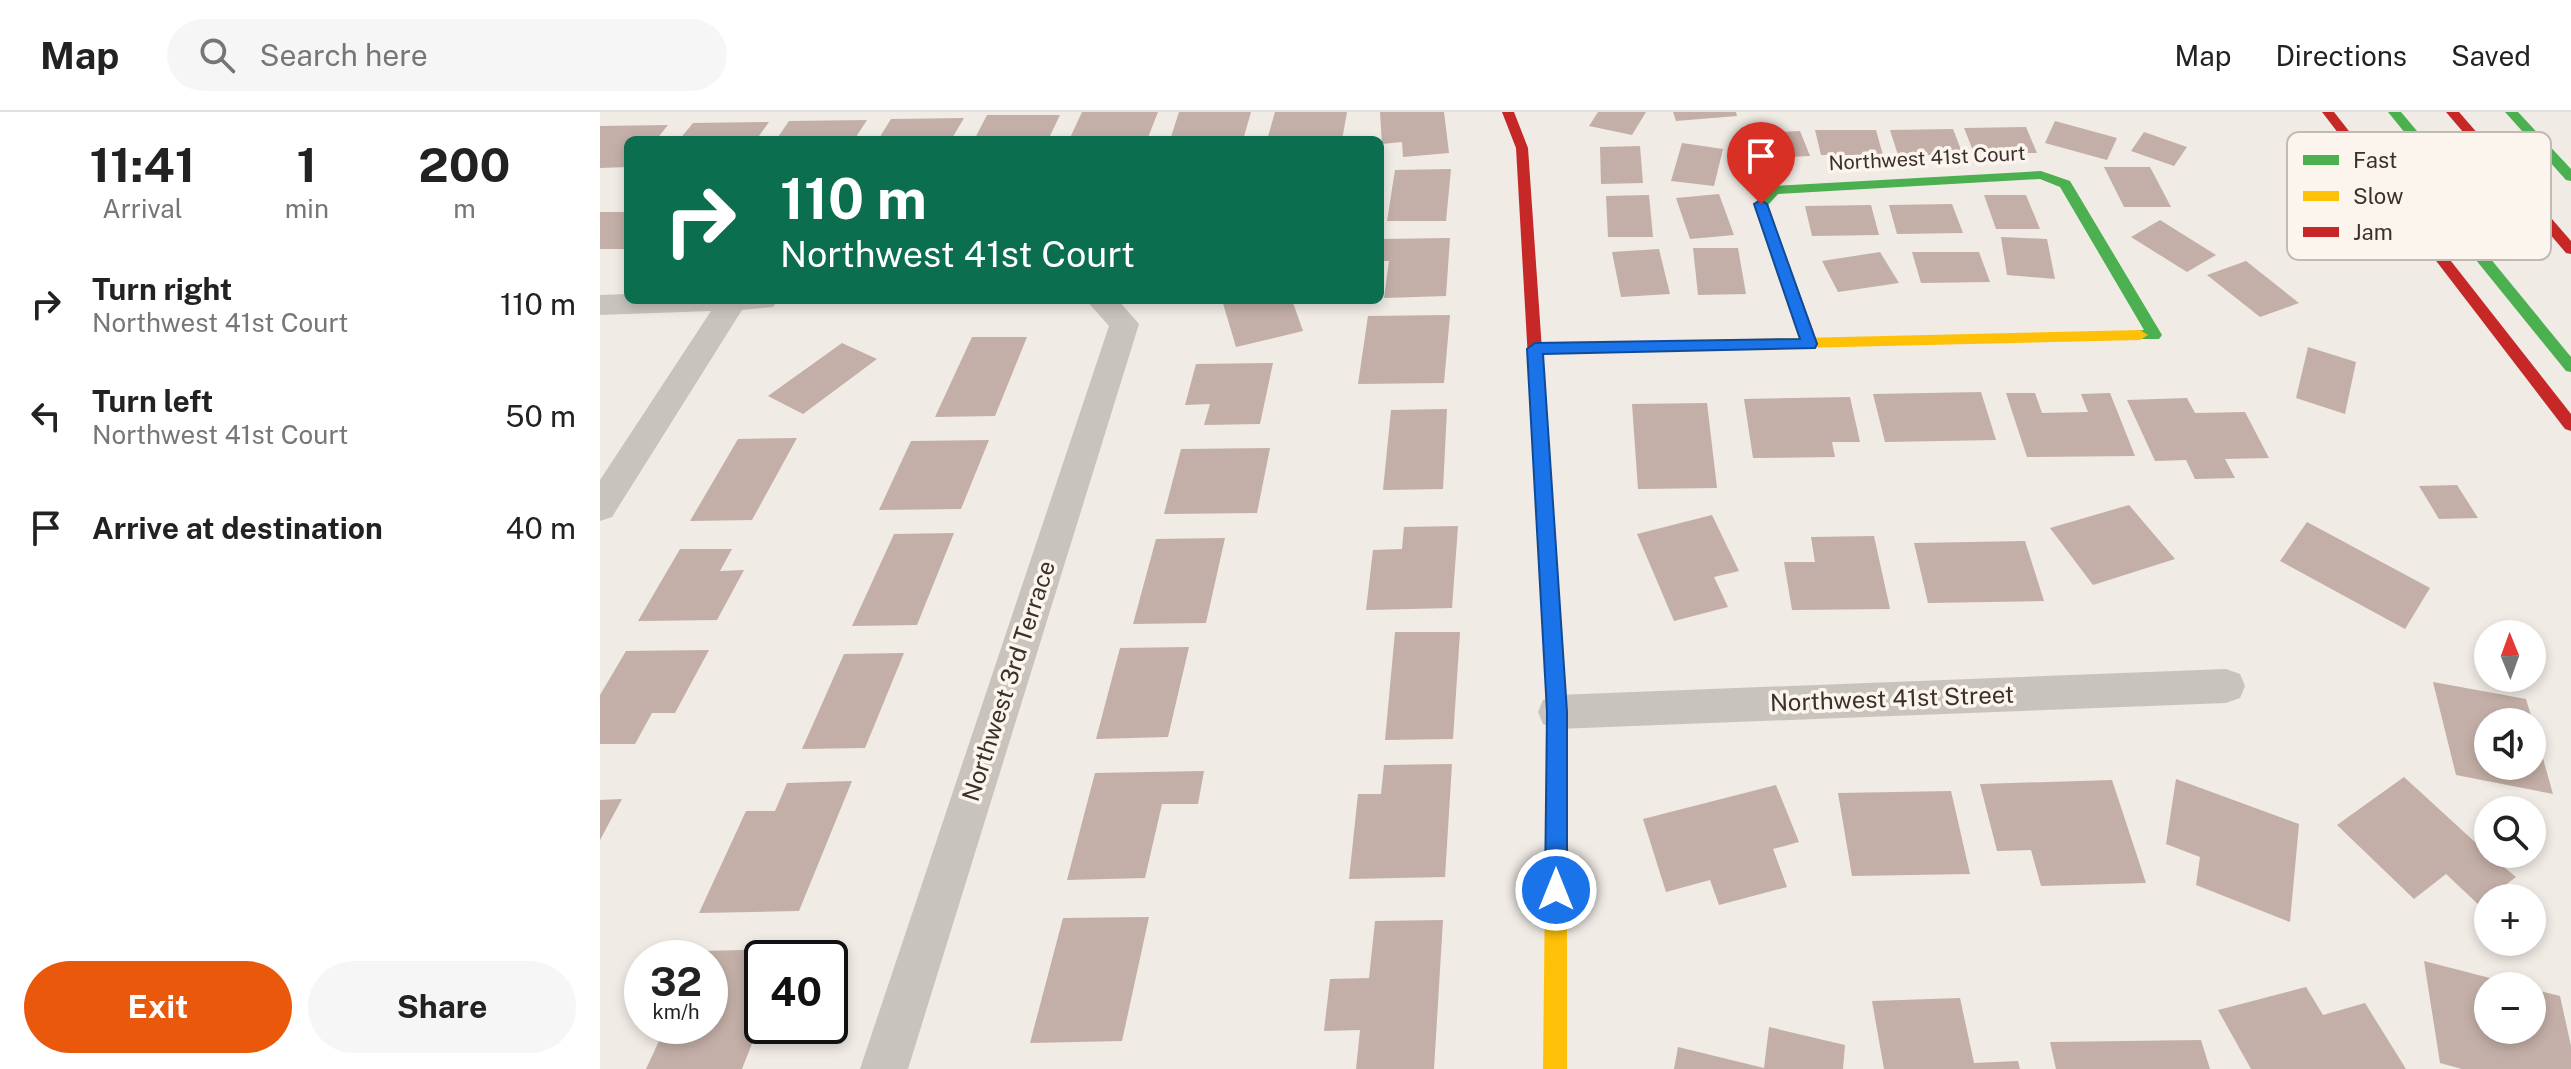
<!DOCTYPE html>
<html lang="en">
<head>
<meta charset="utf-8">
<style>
	body { margin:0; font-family:"Public Sans",sans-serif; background:#f6f6f6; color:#222; height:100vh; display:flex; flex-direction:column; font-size:30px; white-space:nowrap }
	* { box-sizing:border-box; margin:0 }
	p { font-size:26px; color:#767676 }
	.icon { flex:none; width:44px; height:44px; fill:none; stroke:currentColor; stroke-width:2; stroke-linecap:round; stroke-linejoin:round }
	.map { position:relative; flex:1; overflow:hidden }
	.sheet { display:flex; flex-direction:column; background:#fff; width:600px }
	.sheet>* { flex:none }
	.guide { position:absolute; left:24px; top:24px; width:760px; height:168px; border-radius:12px; box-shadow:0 4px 12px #0003; background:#0b6e4f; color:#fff; overflow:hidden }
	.needle { width:52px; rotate:359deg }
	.buttons { position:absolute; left:1874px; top:508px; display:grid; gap:16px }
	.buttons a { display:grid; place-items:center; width:72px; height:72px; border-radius:50%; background:#fff; box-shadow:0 4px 12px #0003; font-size:40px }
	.speed { position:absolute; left:24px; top:828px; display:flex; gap:16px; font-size:40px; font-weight:700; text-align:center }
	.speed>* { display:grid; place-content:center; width:104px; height:104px; border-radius:50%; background:#fff; box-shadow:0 4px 12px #0003; line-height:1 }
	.speed small { font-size:20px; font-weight:400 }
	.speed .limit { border:4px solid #111; border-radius:12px; background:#fff; color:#111 }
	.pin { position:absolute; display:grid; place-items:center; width:68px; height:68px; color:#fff; margin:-82px -34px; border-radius:50% 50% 50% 0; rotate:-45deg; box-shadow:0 0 8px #0007 }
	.pin .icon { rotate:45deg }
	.me { position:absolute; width:88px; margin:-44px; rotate:0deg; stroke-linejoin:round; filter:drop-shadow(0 0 6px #0008) }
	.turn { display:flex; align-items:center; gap:28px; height:168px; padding:0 24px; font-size:36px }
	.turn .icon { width:104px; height:104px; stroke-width:2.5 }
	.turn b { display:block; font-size:56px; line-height:68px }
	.eta { display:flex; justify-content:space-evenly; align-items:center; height:136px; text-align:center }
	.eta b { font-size:48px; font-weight:700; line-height:56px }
	.primary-button { display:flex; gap:16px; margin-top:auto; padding:16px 24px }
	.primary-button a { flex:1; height:92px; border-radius:48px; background:#ea580c; color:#fff; font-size:32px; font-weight:700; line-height:92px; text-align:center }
	.primary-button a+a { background:#f6f6f6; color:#222 }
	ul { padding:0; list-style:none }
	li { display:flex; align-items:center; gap:24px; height:112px; padding:0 24px }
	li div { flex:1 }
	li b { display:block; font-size:30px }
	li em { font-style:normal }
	header { display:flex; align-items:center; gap:48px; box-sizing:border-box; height:112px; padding:0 40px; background:#fff; border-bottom:2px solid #e0e0e0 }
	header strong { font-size:38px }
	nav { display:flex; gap:44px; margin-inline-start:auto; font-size:28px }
	.search { width:560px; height:72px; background:#f6f6f6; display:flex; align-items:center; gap:20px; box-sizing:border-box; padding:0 28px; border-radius:44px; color:#767676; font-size:30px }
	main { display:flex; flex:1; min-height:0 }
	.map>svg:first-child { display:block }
	.building { fill:#c3afa7 }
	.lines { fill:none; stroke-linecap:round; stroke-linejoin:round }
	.street { fill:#c9c3be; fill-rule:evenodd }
	.fast { fill:#4caf50; fill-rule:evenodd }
	.slow { fill:#ffc107; fill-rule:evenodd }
	.jam { fill:#c62828; fill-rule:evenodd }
	.route { fill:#1a73e8; stroke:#114b97; stroke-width:2 }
	.labels { text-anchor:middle; stroke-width:7; stroke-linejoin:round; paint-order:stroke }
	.far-street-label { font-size:20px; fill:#3b302b; stroke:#fbf5ee }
	.street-label { font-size:24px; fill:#3b302b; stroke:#fbf5ee }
	.key { fill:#fbf5ee; stroke:#c1bab4; stroke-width:2 }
	.key-label { font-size:22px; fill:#3b302b }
</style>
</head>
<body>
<header>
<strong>Map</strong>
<div class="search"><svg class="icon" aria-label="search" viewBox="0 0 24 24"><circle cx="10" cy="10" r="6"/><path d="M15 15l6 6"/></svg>Search here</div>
<nav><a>Map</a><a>Directions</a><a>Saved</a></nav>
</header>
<main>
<section class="sheet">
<div class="eta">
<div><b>11:41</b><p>Arrival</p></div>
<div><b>1</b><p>min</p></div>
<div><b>200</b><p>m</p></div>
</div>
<ul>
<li><svg class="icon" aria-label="right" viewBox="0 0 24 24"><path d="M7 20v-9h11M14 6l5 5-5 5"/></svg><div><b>Turn right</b><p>Northwest 41st Court</p></div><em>110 m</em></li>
<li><svg class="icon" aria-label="left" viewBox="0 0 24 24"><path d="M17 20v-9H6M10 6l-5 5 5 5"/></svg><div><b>Turn left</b><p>Northwest 41st Court</p></div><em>50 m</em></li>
<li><svg class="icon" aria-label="arrive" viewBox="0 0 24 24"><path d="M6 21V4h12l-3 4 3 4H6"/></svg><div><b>Arrive at destination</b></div><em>40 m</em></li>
</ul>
<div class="primary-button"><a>Exit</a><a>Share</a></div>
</section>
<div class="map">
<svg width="1971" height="957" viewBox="0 0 1971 957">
	<rect width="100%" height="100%" fill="#f0ebe5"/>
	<g class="building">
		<path d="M482,0h76l-11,28h-78z"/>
		<path d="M579,0h72l-8,28h-73z"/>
		<path d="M675,0h72l-5,28h-75z"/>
		<path d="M780,0h64l5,41 -46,4 -1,-15 -20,2z"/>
		<path d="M998,0h48l-14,23 -43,-9z"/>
		<path d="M1073,0h63l1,4 -61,5z"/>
		<path d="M387,3h73l-12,25h-74z"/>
		<path d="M364,6l-13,22h-73l13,-21z"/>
		<path d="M267,8l-13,20h-78l13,-19z"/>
		<path d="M1455,9l62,17 -10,22 -62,-17z"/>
		<path d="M169,10l-13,18h-77l14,-17z"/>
		<path d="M68,13l-12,15h-28v27l-28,1v-42z"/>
		<path d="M1426,15l11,26h-63l-10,-25z"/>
		<path d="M1353,17l10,26h-65l-8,-25z"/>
		<path d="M1215,18h61l7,25h-62z"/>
		<path d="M1200,19l10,25 -63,3 -8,-25z"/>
		<path d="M1544,20l43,15 -13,19 -43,-15z"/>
		<path d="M1082,31l41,6 -9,37 -43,-5z"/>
		<path d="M1040,34l3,37 -42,1 -1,-37z"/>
		<path d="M1504,55h46l21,40h-47z"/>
		<path d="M851,57l-5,52h-59l8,-51z"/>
		<path d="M1119,82l15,41 -44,4 -14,-41z"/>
		<path d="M1049,83l4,42h-45l-2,-41z"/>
		<path d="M1384,83h42l14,34h-44z"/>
		<path d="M1352,92l11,29 -66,1 -8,-29z"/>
		<path d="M1271,93l8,30 -67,1 -7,-30z"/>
		<rect x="0" y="100" width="28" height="37"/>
		<path d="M1560,108l56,35 -29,17 -56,-35z"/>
		<path d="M1401,125l46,2 8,40 -48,-4z"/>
		<path d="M850,126l-4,58 -62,2 5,-37h-9v-22z"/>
		<path d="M1093,136h45l8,46 -48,1z"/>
		<path d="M1059,137l11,45 -49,3 -9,-45z"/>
		<path d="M1280,140l19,31 -61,9 -16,-31z"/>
		<path d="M1312,140h67l11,30 -69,1z"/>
		<path d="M1646,149l53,42 -39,14 -53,-42z"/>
		<path d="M622,188h70l11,31 -67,16z"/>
		<path d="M850,203l-6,68 -86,1 10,-68z"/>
		<path d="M372,225h55l-32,79 -60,1z"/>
		<path d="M242,231l35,16 -74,55 -35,-18z"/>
		<path d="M1708,235l48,15 -11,52 -49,-16z"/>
		<path d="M673,251l-13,61 -56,1 6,-21 -25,1 11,-41z"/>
		<path d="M1381,280l15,48 -111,2 -12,-48z"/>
		<path d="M1406,281h29l7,20 46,-1 -7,-18 29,-1 25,63 -108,1z"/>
		<path d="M1250,285l10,45h-28l3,15 -82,1 -9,-59z"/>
		<path d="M1587,286l8,15 50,-1 24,46 -44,1 10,19 -40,1 -9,-19 -31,1 -28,-61z"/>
		<path d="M1107,291l10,85 -79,1 -6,-85z"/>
		<path d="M847,297l-4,80 -60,1 8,-80z"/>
		<path d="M197,326l-45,82 -62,1 48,-82z"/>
		<path d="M389,328l-28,69 -82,1 32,-69z"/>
		<path d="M670,336l-13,65 -93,1 17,-65z"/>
		<path d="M1857,373l21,33 -39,1 -20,-33z"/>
		<path d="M1529,393l46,54 -82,26 -43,-57z"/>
		<path d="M1112,403l27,56 -25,6 14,30 -54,14 -37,-87z"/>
		<path d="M1707,410l123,66 -25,41 -125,-68z"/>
		<path d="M858,414l-6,82 -86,2 7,-60 29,-1 2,-22z"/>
		<path d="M354,421l-37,92 -65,1 42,-92z"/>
		<path d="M1274,424l16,73 -98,1 -8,-48h31l-4,-25z"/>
		<path d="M625,426l-19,85 -73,1 23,-85z"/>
		<path d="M1425,429l19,60 -116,2 -14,-60z"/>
		<path d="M80,437h52l-12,22 24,-1 -27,50 -79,1z"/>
		<path d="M795,520h65l-7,107 -68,1z"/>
		<path d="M589,535l-21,90 -72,2 24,-91z"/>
		<path d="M109,538l-34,63h-23l-17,31h-35v-49l26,-44z"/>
		<path d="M304,541l-39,95 -63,1 42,-95z"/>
		<path d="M1833,570l93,17 7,23h-45v44h44l1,-43 20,71 -97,-19z"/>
		<path d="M852,652l-7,113 -96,2 9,-85h23l3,-29z"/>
		<path d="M604,659l-6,33h-36l-17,74 -78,2 28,-107z"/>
		<path d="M1804,665l84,77 28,23 -37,28 -33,-31 -32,25 -77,-74z"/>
		<path d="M1576,667l123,45 -9,98 -94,-37 4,-28 -34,-13z"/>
		<path d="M1512,668l34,103 -105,3 -10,-36 -34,1 -17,-67z"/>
		<path d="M252,669l-53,130 -100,2 47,-102h29l12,-28z"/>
		<path d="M1176,673l23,57 -26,7 14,38 -68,18 -9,-25 -44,12 -23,-73z"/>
		<path d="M1351,679l19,83 -118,2 -14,-83z"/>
		<path d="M22,687l-22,41v-40z"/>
		<path d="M549,805l-27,124 -92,2 33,-125z"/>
		<path d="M843,808l-9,149h-78l4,-39 -36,1 6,-52 39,-1 6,-57z"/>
		<path d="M190,837l-4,9h-24v60l-20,51h-96l20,-43h44v-68h-14l4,-7z"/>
		<path d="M1824,849l93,24 -29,1v44h44v-41l28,7 11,50v23h-109l-22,-6z"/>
		<path d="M1706,875l17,28 42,-12 41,66h-155l-33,-59z"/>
		<path d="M1360,886l14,65 44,-2 2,8h-136l-12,-68z"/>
		<path d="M1169,915l76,18 -2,24h-169l4,-22 86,21z"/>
		<path d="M1601,928l9,29h-154l-6,-27z"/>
	</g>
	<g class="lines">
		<g class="street">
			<path d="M28,182v6h150l-5,7 -31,3 -130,207 -12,4v-41l111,-169 -111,4v-20z"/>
			<path d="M486,188h32l21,24 -231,745h-48l249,-743z"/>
			<path d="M1626,557l14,5 5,12 -5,12 -14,5 -669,26 -14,-5 -5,-12 5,-12 14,-5z"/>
		</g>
		<g class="fast">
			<path d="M1788,0h13l58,69v6h-10z"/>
			<path d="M1905,0h13l53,57v12l-5,-1z"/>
			<path d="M1808,51l5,1 158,193v15l-5,-1 -163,-201v-6z"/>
			<path d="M1441,59l29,10 92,154 -3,4h-24v-8l9,-1 -84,-143 -20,-8 -262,15 -10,11 3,9 -7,4 -5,-1 -5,-13 15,-17 5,-1z"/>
		</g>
		<g class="slow">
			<path d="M1540,218l8,5 -8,5 -605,14 -8,-5 8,-5z"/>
			<path d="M952,504l7,3 2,5 6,88v357h-24l4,-357 -4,-88 2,-5z"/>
		</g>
		<g class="jam">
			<path d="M902,0h12l14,36 33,476 -2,5 -7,3 -7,-3 -2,-5 -27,-476z"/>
			<path d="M1722,0h12l237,302v17l-6,-2z"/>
			<path d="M1846,0h13l112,129v13l-5,-1z"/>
			<path d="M1164,98l7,4 47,130 -3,4h-10l-3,-4 -45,-130z"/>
		</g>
	</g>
	<path class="route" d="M1161,88l6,4 50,140 -2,4 -272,6 24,358v178l-4,8 -7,3 -8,-3 -3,-8 2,-178 -20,-363 8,-6 265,-4 -46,-135z"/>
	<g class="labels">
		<g class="far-street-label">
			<text transform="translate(1327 46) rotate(-3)" y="7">Northwest 41st Court</text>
		</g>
		<g class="street-label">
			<text transform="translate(409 569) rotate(-72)" y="8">Northwest 3rd Terrace</text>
			<text transform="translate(1292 587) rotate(-2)" y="8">Northwest 41st Street</text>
		</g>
	</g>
	<rect x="1687" y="20" width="264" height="128" rx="12" class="key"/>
	<rect x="1703" y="43" width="36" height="10" fill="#4caf50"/>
	<rect x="1703" y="79" width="36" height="10" fill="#ffc107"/>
	<rect x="1703" y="115" width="36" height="10" fill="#c62828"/>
	<g class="key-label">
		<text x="1753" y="56">Fast</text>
		<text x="1753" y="92">Slow</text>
		<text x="1753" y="128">Jam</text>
	</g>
</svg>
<div class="buttons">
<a><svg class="needle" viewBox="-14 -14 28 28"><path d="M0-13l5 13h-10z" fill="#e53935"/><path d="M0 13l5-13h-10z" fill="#767676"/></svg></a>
<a><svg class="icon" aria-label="sound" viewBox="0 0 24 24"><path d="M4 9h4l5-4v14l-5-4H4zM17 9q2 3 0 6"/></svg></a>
<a><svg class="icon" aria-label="search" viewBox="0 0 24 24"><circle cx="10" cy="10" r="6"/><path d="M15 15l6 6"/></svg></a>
<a>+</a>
<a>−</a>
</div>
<div class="speed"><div>32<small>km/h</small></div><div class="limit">40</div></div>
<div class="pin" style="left:1161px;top:92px;background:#d93025"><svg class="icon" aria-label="arrive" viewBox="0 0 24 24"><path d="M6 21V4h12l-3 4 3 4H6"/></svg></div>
<svg class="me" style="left:956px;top:778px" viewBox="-20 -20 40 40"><circle r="17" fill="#1a73e8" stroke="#fff" stroke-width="3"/><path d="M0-11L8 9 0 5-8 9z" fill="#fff"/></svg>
<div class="guide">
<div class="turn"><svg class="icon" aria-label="right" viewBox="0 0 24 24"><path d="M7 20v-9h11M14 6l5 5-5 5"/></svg><div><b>110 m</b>Northwest 41st Court</div></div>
</div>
</div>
</main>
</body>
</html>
